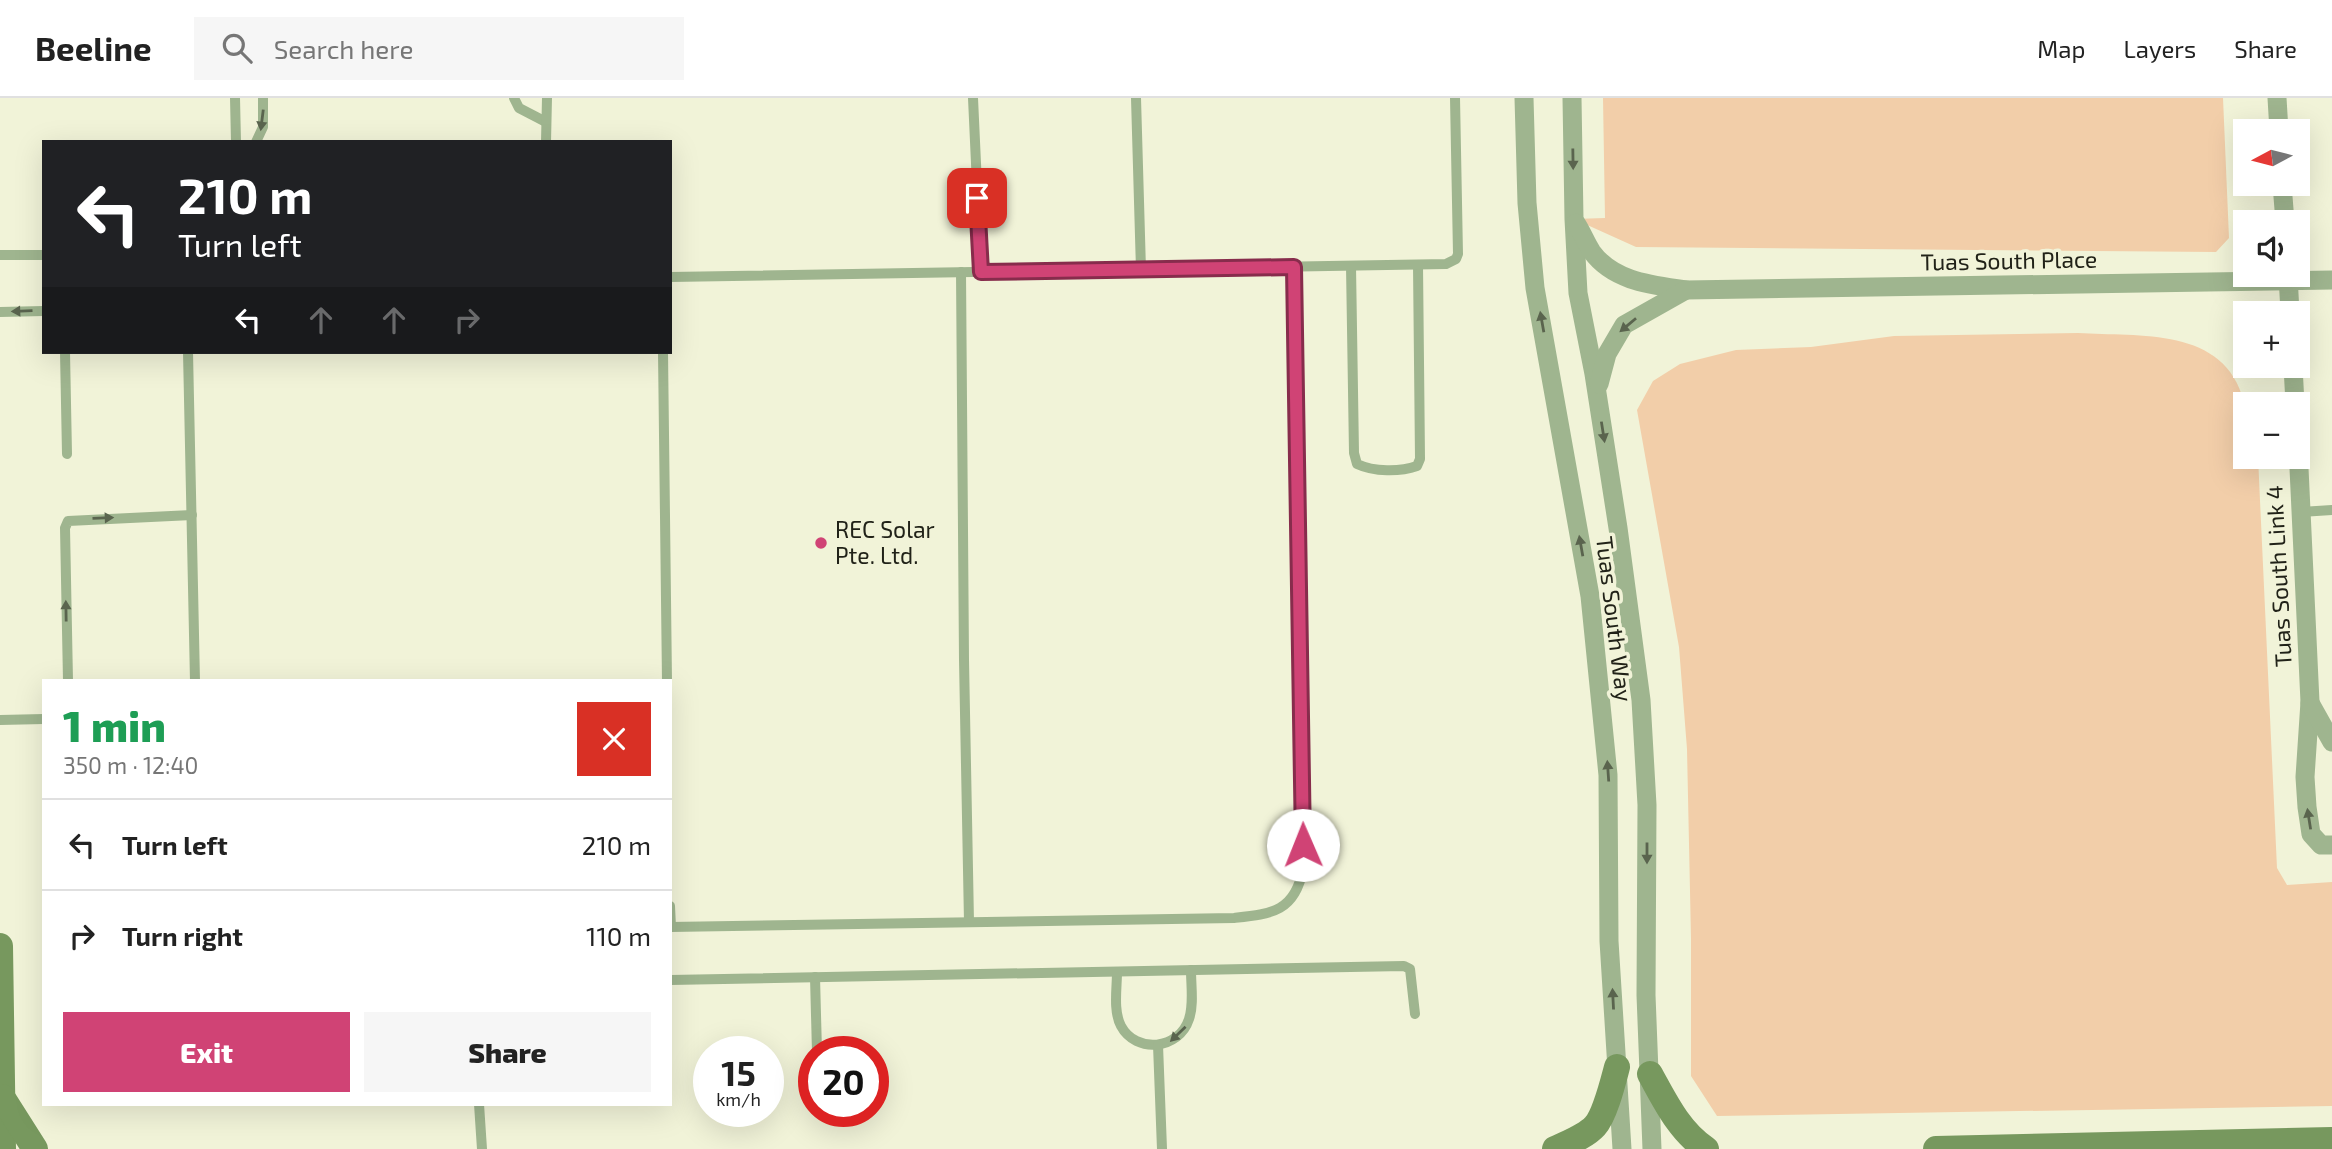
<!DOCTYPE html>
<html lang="en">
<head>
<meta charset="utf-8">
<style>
	body { margin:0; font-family:"Exo 2",sans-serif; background:#f6f6f6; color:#222; height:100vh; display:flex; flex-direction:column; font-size:26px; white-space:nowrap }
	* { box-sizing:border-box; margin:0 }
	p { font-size:23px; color:#767676 }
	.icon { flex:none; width:38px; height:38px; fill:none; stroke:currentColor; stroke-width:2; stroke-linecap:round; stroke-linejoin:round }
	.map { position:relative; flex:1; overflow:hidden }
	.details { position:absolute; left:42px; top:581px; width:630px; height:427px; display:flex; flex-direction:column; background:#fff; border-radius:0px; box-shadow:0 7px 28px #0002 }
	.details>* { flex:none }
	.banner { position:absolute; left:42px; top:42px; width:630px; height:214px; border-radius:0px; box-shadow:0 7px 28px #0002; background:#202124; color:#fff; overflow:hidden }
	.needle { width:46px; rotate:263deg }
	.fabs { position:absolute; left:2233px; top:21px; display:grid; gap:14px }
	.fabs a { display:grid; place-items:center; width:77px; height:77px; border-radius:0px; background:#fff; box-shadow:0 7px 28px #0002; font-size:35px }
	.speed { position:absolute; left:693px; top:938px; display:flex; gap:14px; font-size:35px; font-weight:700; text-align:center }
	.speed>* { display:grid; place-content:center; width:91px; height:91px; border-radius:50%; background:#fff; box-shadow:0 7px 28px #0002; line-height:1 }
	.speed small { font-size:18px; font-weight:400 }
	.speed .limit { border:10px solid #d22; background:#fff; color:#111 }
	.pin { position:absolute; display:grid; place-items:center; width:60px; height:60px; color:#fff; margin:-30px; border-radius:14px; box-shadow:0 4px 10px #0006 }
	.me { position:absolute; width:77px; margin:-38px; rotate:359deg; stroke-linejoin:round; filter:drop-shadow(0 0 5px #0008) }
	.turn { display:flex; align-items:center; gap:24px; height:147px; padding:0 21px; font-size:32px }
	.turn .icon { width:91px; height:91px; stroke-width:2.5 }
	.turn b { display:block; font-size:49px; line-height:60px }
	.lanes { display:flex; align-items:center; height:66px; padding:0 21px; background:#0003; justify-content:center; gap:35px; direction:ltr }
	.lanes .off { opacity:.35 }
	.round { display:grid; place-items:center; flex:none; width:74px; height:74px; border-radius:0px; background:#f6f6f6 }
	.headline { display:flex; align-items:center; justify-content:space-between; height:119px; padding:0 21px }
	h1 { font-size:42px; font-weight:800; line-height:52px; color:#1e9e55 }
	.primary-button { display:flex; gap:14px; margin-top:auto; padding:14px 21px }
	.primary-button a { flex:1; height:80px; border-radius:0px; background:#d04375; color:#fff; font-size:28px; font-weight:800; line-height:80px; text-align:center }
	.primary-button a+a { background:#f6f6f6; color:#222 }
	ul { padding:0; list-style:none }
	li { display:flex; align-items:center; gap:21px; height:91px; padding:0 21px; border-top:2px solid #e0e0e0 }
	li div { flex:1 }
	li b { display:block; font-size:26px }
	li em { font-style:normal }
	header { display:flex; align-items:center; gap:42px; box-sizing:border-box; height:98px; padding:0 35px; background:#fff; border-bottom:2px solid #e0e0e0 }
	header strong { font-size:33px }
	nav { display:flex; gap:38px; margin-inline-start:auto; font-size:24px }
	.search { width:490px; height:63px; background:#f6f6f6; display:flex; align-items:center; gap:18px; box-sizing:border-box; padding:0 24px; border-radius:0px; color:#767676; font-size:26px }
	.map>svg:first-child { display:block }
	.green { fill:#f2cea9 }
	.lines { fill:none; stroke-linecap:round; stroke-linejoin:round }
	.lane { stroke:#9fb58f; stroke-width:10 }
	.street { stroke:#9fb58f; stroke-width:19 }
	.secondary { stroke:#77985e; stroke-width:26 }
	.oneway { fill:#5a644e }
	.route-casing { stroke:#872c4c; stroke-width:18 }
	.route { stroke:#d04375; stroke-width:12 }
	.poi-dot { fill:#d04375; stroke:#f1f3d8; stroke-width:2.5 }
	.labels { text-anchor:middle; stroke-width:7; stroke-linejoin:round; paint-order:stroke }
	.street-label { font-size:23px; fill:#212218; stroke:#f1f3d8 }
	.poi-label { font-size:23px; fill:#212218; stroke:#f1f3d8; text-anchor:start }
</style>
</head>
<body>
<header>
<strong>Beeline</strong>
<div class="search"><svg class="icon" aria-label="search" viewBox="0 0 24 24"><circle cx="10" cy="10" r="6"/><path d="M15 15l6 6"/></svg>Search here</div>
<nav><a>Map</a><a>Layers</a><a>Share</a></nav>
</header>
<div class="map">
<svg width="2332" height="1051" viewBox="0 0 2332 1051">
	<rect width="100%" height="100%" fill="#f1f3d8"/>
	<g class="green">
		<path d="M1603,0h620l6,140 -13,14 -580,-5 -62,-28 31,-1z"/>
		<path d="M2078,235c61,4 147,-7 166,69 4,17 1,38 1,55h13l19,411 10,17 45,-3v224l-615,10 -26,-40v-138l-4,-189 -8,-102 -42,-237 16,-29 27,-17 56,-14 75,-3 83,-11z"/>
	</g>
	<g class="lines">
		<g class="lane">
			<path d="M235,0l1,44"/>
			<path d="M514,0l5,10 27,14"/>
			<path d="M973,0l8,174"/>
			<path d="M1136,0l5,172"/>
			<path d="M256,44l7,-15v-29"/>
			<path d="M546,44l1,-44"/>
			<path d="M0,157h44"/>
			<path d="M1351,168l3,187 3,11c17,8 43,8 60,2l3,-7 -2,-194"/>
			<path d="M961,174l3,388 5,262"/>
			<path d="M670,179l776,-13 10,-5 2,-5 -3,-156"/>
			<path d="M0,214l44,-1"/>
			<path d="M65,254l2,102"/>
			<path d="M188,254l7,329"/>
			<path d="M663,254l4,329"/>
			<path d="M2301,414l31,-2"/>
			<path d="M68,583l-3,-153 3,-7 124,-6"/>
			<path d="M0,622l44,-1"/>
			<path d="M670,808l1,21"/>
			<path d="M670,829l564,-9c37,-4 61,-6 69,-49l-9,-602"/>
			<path d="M1117,874c0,16 -4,39 4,54 15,28 58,24 68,-7 5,-14 2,-33 2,-49"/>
			<path d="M815,879l2,75"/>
			<path d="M670,882l734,-14 6,3 5,45"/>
			<path d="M1158,947l4,104"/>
			<path d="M479,1006l3,45"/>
		</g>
		<g class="street">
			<path d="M1524,0l3,105 8,85 55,308 18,179 1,166 13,208"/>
			<path d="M1572,0l2,121 4,74 16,81 24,154 23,172 6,105 -1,190 6,154"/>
			<path d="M2277,0l2,33"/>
			<path d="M2282,86l3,38"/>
			<path d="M1576,125c6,9 10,20 16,29 22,30 61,33 94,38l646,-10"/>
			<path d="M2288,177l2,38"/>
			<path d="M2293,268l2,38"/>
			<path d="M1599,286l8,-30 17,-29 62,-35"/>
			<path d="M2298,349l12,255 -5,75 2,30 4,27 10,11h11"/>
			<path d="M2310,605l22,39"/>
		</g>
		<g class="secondary">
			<path d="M0,848l3,203"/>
			<path d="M1650,976c15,27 29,57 56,75"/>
			<path d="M2,999l33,52"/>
			<path d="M1555,1051c12,-6 30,-12 40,-23 10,-11 18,-44 22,-59"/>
			<path d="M1936,1051l396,-9"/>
		</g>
	</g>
	<defs><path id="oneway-solid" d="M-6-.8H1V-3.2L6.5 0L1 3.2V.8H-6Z" transform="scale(1.75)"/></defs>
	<g class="oneway">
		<use href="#oneway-solid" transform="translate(262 22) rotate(97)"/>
		<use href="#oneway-solid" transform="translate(1573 61) rotate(89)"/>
		<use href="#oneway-solid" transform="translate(22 213) rotate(178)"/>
		<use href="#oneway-solid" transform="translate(1542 224) rotate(-100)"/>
		<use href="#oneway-solid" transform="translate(1628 227) rotate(140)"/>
		<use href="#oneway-solid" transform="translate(1603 334) rotate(81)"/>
		<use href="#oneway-solid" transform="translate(103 420) rotate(-2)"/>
		<use href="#oneway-solid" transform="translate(1581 448) rotate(-100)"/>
		<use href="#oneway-solid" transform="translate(66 513) rotate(-91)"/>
		<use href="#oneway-solid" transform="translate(1608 673) rotate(-94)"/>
		<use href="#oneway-solid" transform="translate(2309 721) rotate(-99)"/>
		<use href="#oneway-solid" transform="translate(1647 755) rotate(90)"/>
		<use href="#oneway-solid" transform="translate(1613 901) rotate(-93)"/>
		<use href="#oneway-solid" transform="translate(1178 936) rotate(136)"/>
	</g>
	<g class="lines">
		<defs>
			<path id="route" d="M977,100l4,74 313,-5 9,578"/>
		</defs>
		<use href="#route" class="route-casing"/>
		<use href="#route" class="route"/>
	</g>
	<circle class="poi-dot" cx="821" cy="445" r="7"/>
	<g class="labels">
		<g class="street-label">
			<text transform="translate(2009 163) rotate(-1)" y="8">Tuas South Place</text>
			<text transform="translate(2279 478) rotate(-93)" y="8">Tuas South Link 4</text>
			<text transform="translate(1614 521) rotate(83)" y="8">Tuas South Way</text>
		</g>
		<g class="poi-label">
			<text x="835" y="440">REC Solar<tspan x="835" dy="26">Pte. Ltd.</tspan></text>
		</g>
	</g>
</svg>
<div class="fabs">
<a><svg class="needle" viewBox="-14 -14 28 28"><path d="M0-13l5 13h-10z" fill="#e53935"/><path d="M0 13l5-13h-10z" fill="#767676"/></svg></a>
<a><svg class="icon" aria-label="sound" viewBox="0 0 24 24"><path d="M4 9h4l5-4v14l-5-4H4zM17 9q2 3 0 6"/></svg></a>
<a>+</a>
<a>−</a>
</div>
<div class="speed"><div>15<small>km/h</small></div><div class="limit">20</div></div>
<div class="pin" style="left:977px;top:100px;background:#d93025"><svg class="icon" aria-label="arrive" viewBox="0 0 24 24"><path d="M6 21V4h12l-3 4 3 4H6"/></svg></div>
<svg class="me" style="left:1303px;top:747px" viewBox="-20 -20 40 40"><circle r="19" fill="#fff"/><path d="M0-13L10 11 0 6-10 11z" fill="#d04375"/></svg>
<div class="banner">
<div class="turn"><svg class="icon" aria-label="left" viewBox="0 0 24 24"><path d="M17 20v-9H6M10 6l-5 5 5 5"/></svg><div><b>210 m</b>Turn left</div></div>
<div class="lanes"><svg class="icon" aria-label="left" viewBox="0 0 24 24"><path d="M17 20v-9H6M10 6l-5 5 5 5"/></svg><svg class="icon off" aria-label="ahead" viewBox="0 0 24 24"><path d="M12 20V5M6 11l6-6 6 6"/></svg><svg class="icon off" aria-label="ahead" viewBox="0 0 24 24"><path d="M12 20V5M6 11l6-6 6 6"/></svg><svg class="icon off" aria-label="right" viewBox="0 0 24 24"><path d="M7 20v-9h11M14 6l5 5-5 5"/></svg></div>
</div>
<section class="details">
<div class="headline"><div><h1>1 min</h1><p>350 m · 12:40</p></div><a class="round" style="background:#d93025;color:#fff"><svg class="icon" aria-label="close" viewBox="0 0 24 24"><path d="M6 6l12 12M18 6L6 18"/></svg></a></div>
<ul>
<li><svg class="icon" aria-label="left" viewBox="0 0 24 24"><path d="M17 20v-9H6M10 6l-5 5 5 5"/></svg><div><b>Turn left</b></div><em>210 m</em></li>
<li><svg class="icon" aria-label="right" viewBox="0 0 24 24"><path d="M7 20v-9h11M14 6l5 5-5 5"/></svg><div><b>Turn right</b></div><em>110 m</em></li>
</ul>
<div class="primary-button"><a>Exit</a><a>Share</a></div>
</section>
</div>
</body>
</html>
